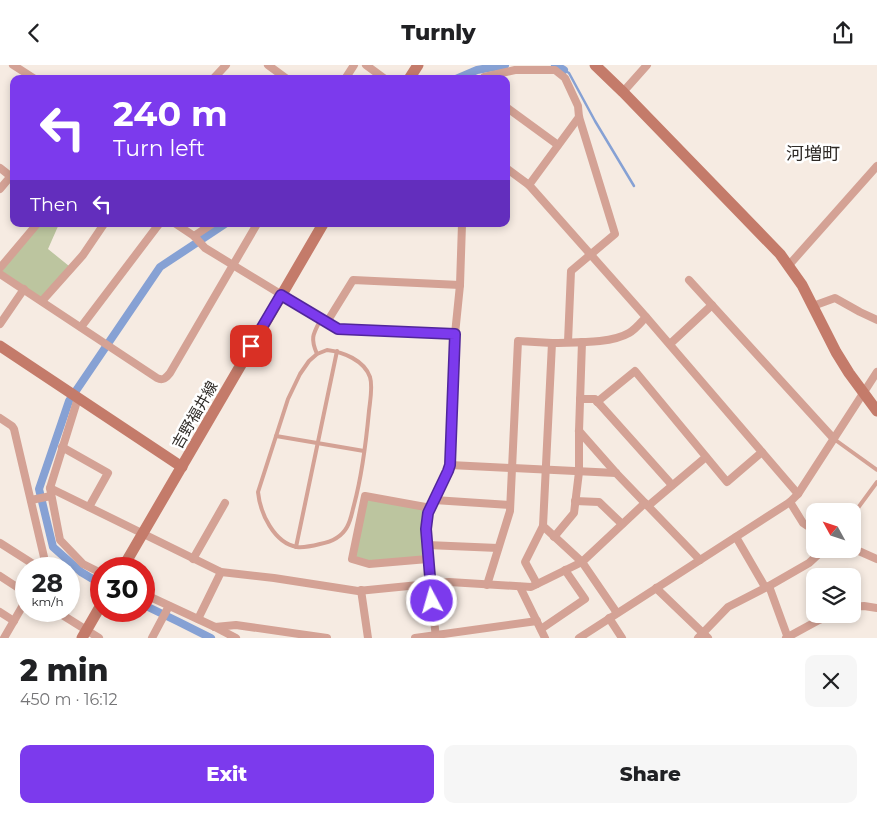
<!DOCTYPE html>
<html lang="en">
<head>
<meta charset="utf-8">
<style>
	body { margin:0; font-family:Montserrat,"Noto Sans JP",sans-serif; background:#f6f6f6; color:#202124; height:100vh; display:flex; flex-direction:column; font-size:19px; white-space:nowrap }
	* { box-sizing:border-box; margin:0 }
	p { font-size:16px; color:#757577 }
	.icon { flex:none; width:28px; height:28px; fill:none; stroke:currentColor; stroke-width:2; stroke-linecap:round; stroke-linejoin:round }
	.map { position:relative; height:573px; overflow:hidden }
	.drawer { display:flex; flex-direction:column; background:#fff; flex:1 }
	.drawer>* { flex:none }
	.top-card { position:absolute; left:10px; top:10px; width:500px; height:152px; border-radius:10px; box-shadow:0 2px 8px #0003; background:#7c3aed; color:#fff; overflow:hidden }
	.needle { width:32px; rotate:310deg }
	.buttons { position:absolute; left:806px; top:438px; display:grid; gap:10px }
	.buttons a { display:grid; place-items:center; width:55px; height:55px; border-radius:10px; background:#fff; box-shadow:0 2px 8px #0003; font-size:25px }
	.speed { position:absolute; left:15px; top:492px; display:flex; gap:10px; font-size:25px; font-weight:700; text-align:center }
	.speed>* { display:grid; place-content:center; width:65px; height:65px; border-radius:50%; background:#fff; box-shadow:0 2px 8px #0003; line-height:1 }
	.speed small { font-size:12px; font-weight:400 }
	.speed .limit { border:8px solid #d22; background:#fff; color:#111 }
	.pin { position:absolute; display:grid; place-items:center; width:42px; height:42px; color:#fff; margin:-21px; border-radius:10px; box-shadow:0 2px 8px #0006 }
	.me { position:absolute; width:55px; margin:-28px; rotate:354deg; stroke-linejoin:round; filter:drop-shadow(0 0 4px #0008) }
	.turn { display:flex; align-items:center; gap:18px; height:105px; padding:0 20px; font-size:22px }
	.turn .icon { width:65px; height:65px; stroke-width:2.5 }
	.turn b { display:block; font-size:35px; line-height:42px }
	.then { display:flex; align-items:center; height:48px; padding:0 20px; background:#0003; gap:10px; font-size:19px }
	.round { display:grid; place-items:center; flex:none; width:52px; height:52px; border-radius:10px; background:#f6f6f6 }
	.summary { display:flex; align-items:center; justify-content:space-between; height:85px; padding:0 20px }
	h1 { font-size:30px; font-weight:800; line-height:38px }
	.cta { display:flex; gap:10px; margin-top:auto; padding:10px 20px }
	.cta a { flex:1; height:58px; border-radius:10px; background:#7c3aed; color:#fff; font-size:20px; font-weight:800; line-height:58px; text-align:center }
	.cta a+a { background:#f6f6f6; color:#202124 }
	header { display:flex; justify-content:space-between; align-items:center; height:65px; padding:0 20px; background:#fff; font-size:22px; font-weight:800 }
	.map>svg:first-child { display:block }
	.green { fill:#bcc59f }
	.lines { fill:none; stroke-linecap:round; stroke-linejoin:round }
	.stream { stroke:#86a1d4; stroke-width:2.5 }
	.canal { stroke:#86a1d4; stroke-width:8 }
	.lane { stroke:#d4a295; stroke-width:4 }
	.street { stroke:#d4a295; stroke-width:8 }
	.secondary { stroke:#c47b6a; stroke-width:11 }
	.route-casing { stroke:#51269a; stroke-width:12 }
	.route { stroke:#7c3aed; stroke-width:9 }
	.labels { text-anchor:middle; stroke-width:5; stroke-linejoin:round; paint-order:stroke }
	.street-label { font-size:15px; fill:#2f2b27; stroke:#fff }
	.quarter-label { font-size:18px; fill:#2f2b27; stroke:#fff }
</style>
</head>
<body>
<header><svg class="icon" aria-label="back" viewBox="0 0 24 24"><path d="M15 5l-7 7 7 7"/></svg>Turnly<svg class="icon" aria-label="share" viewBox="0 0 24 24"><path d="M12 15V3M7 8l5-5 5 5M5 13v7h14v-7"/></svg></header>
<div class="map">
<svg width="877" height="573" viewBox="0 0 877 573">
	<rect width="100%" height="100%" fill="#f6ebe2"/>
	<g class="green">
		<path d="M36,159h23l-11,25 21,17 -27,35 -42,-27z"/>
		<path d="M368,431l63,12 -3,51 -55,5 -21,-5z"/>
	</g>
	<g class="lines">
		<path class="stream" d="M564,5l5,3 26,48 39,65"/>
		<g class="canal">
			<path d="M555,0l9,5"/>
			<path d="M456,14l21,-9 28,-5"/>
			<path d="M101,519l-20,-12 -28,-25 -14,-58 30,-88 91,-134 65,-43"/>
			<path d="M144,540l35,17 32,16"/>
		</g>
		<g class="lane">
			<path d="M327,285c16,2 37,10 43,27 3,10 0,24 -1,34 -3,32 -7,64 -15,94 -2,7 -3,15 -7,22 -6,11 -16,15 -27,17 -8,2 -16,4 -23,3 -23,-4 -37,-34 -39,-55l30,-93 12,-25 9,-13 8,-7z"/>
			<path d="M317,289c-7,-16 -4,-20 4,-35"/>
			<path d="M276,371l88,15"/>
			<path d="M834,374l43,31"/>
			<path d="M852,451l25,-34"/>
			<path d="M296,482l41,-196"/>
		</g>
		<g class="street">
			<path d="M13,0l22,14"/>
			<path d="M268,0l19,14"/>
			<path d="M366,0l19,14"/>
			<path d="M213,14l13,-14"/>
			<path d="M345,14l9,-14"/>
			<path d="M483,14l1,-2 31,-7h40l10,8 13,28 1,11 36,117 -44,37 -3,71"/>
			<path d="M623,27l24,-27"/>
			<path d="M506,42l52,38"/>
			<path d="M0,103l14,11"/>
			<path d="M506,103l23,17 117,132 152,177"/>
			<path d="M529,120l50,-68"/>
			<path d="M0,124l11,-13"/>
			<path d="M176,159l18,12 11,12 133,81 117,5"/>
			<path d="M194,171l18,-12"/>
			<path d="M789,200l88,-99"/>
			<path d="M0,203l37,-44"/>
			<path d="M0,209l157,104c6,3 9,0 13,-5l87,-149"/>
			<path d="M689,215l145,159"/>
			<path d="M42,236l41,-46 21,-31"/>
			<path d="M813,241l22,-8 25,14 17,8"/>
			<path d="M327,257l26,-42 107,5"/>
			<path d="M0,259l24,-35"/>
			<path d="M81,262l78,-103"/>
			<path d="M670,279l42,-39"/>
			<path d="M78,333l-28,90 10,52 23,24 18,9"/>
			<path d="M580,334h15l77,86"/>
			<path d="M597,337l38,-31 92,111 35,-30"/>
			<path d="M0,353l12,8 2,3 30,128v12"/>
			<path d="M579,366l37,42 84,87"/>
			<path d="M62,382l46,26 -19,34"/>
			<path d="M450,400l166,8"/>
			<path d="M50,423l171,84 53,6 84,13 91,-9 82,5 51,-25 63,-59"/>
			<path d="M31,435l20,-4"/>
			<path d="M434,435l76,5"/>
			<path d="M575,436l24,1 23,22"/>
			<path d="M790,437l13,21 12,8"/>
			<path d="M648,441l58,-49"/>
			<path d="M554,472l20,-24 5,-41v-41l3,-89"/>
			<path d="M736,472l29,50"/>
			<path d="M0,478l41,26"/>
			<path d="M427,480l71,3"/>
			<path d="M852,483l25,11"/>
			<path d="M193,494l32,-56"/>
			<path d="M428,494l-59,5 -17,-5 13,-63 66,12"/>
			<path d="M0,511l26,17"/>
			<path d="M537,519l-12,-22 18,-36"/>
			<path d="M487,520l23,-74 8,-170 34,2"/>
			<path d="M769,521l40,-23 15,-14"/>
			<path d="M520,522l25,51"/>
			<path d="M656,523l52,50"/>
			<path d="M361,525l7,48"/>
			<path d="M144,529l71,33 21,11"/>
			<path d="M852,542l12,-1 13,2"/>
			<path d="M56,546l43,27"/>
			<path d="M0,547l14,9"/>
			<path d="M617,548l-35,-51 -39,-36 9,-183c22,-1 58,1 77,-10 7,-4 12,-11 17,-16"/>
			<path d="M609,553l13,20"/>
			<path d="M198,554l23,-47"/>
			<path d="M215,562l21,-2 91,13"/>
			<path d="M541,564l44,-30 -20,-29"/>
			<path d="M4,573l22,-38"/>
			<path d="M152,573l17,-32"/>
			<path d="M415,573l122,-17"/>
			<path d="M436,573l-6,-55 -4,-54 3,-16 19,-42 2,-6 5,-131 5,-49 2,-61"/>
			<path d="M579,573l211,-136 8,-8 79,-122"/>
			<path d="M698,573l30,-31 41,-21 19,52"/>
			<path d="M786,573l33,-18 15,-6"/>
		</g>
		<g class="secondary">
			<path d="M595,0l28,27 157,162 22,31 34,67 13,21 28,38"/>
			<path d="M409,14l9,-14"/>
			<path d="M0,281l182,121"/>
			<path d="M122,504l201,-345"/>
			<path d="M82,573l19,-33"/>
		</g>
	</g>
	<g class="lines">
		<defs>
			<path id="route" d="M251,281l30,-51 57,34 117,5 -5,131 -2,6 -20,42 -2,16 6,72"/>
		</defs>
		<use href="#route" class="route-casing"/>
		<use href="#route" class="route"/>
	</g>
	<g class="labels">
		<g class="street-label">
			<text transform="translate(195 350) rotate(-60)" y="5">吉野福井線</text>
		</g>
		<g class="quarter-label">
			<text x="813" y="95">河増町</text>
		</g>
	</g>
</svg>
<div class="buttons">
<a><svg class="needle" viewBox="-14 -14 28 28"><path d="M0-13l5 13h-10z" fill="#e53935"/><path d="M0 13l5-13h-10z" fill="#757577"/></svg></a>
<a><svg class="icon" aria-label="layers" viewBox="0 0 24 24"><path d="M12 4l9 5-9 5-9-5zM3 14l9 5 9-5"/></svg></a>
</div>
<div class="speed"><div>28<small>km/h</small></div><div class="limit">30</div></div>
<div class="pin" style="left:251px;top:281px;background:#d93025"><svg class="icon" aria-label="arrive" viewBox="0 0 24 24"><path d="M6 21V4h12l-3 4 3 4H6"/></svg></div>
<svg class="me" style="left:432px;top:536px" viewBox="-20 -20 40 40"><circle r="17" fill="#7c3aed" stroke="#fff" stroke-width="3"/><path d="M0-11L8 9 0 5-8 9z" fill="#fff"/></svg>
<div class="top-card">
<div class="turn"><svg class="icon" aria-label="left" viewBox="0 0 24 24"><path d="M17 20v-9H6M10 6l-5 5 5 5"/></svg><div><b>240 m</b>Turn left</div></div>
<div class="then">Then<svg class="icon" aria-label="left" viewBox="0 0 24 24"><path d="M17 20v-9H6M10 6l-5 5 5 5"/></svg></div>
</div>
</div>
<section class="drawer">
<div class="summary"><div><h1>2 min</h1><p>450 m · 16:12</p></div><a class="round"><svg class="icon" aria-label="close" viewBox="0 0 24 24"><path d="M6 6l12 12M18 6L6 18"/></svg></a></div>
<div class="cta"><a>Exit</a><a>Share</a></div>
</section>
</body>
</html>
